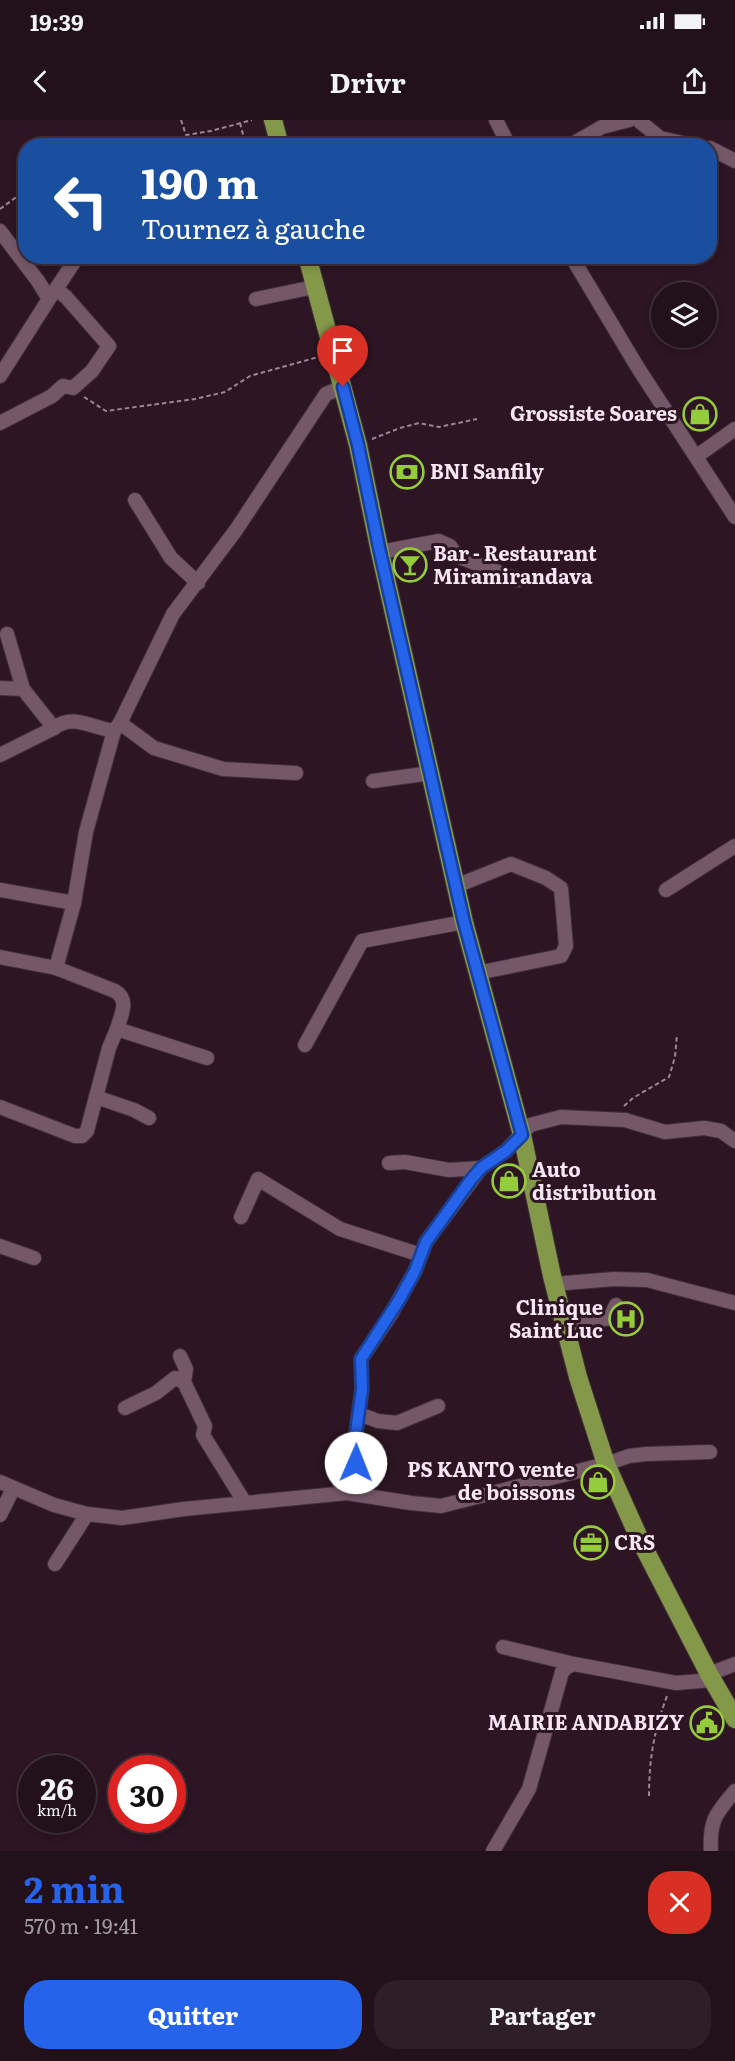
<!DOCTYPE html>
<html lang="fr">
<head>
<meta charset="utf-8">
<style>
	body { margin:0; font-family:Literata,serif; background:#2e1e27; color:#f1f3f6; height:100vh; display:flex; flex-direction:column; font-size:22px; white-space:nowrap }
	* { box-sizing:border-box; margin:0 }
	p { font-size:20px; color:#a29da2 }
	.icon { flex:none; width:33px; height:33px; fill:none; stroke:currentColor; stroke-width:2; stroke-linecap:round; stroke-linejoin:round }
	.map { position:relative; height:1731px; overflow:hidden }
	.side { display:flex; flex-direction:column; background:#22101a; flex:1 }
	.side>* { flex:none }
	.guide { position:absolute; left:18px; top:18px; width:699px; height:126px; border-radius:24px; box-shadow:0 3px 9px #0003,0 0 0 2px #3f3039; background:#1a4fa0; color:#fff; overflow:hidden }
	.tools { position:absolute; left:651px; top:162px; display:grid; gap:12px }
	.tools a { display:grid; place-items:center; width:66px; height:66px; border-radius:50%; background:#22101a; box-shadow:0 3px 9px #0003,0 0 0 2px #3f3039; font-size:30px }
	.speed { position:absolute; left:18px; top:1635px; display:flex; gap:12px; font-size:30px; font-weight:700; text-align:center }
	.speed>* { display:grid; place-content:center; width:78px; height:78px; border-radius:50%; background:#22101a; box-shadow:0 3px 9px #0003,0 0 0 2px #3f3039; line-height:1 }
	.speed small { font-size:15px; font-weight:400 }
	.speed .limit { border:9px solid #d22; background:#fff; color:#111 }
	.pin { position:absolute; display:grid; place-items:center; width:51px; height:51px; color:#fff; margin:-62px -26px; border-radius:50% 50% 50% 0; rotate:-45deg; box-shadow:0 0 6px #0007 }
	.pin .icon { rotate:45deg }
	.me { position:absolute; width:66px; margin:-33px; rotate:1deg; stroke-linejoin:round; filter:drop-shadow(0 0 4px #0008) }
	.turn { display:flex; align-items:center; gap:21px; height:126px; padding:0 24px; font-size:27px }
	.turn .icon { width:78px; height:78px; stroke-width:2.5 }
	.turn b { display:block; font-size:42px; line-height:51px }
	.round { display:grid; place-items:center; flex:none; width:63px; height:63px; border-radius:24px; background:#2e1e27 }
	.summary { display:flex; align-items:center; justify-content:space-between; height:102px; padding:0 24px }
	h1 { font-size:36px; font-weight:700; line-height:45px; color:#2563eb }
	.cta { display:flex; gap:12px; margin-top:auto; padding:12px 24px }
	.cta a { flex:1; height:69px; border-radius:24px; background:#2563eb; color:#fff; font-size:24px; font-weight:700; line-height:69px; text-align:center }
	.cta a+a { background:#2e1e27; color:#f1f3f6 }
	.status { display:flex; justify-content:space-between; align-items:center; height:42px; padding:0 30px; background:#22101a; direction:ltr }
	.status svg { height:16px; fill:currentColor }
	header { display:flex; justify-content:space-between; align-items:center; height:78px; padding:0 24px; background:#22101a; font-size:27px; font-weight:700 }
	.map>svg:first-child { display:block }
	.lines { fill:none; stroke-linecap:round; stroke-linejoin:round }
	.minor-casing { stroke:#42303a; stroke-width:16 }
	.major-casing { stroke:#42303a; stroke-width:20 }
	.path { stroke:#9b8792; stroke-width:2; stroke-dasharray:4.5 3; stroke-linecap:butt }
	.minor { stroke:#755868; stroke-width:14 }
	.major { stroke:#849849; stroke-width:18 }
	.route-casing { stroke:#184099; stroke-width:15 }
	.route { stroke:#2563eb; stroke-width:10 }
	.labels { text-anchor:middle; stroke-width:6; stroke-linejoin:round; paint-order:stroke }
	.poi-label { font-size:20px; font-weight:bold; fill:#f8e7f0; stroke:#2d1523; text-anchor:end }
</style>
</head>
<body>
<div class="status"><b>19:39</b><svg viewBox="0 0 49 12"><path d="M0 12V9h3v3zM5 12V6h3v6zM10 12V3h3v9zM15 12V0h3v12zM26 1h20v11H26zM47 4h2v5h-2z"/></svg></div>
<header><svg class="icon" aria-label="back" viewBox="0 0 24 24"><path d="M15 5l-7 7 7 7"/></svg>Drivr<svg class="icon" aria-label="share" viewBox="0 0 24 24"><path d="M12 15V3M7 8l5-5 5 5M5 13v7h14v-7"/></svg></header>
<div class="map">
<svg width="735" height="1731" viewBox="0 0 735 1731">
	<rect width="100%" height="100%" fill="#2d1523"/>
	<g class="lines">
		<defs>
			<g id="minor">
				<path d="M496,0l13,26"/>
				<path d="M638,0l22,18 36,8"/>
				<path d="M569,26l33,-19 27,-7"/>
				<path d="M710,28l25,13"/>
				<path d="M0,111l38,50 11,18 -49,77"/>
				<path d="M571,136l67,112 97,149"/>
				<path d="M52,175l26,-39"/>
				<path d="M256,179l58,-12"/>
				<path d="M0,303l52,-27 11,-10 10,2 19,-17 17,-25 -43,-49 -10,-8"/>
				<path d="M697,336l38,-27"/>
				<path d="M135,380l36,58 27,25"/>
				<path d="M380,432l59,-11 11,5 7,10 61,24"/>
				<path d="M7,514l16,55 31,39"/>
				<path d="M0,568l23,1"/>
				<path d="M120,603l34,25 69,21 73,4"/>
				<path d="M0,635l54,-27c19,-15 38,0 60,3l6,-8 53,-109 63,-84 90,-136 17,-7"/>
				<path d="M373,661l58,-8"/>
				<path d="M456,766l55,-22 35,14 15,10 5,58 -5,10 -84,17"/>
				<path d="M0,770l74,13"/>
				<path d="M666,770l69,-44"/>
				<path d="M0,837l56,11 59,23c15,9 6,24 2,38l90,29"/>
				<path d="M56,848l18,-65 12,-71 28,-101"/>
				<path d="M305,925l57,-104 102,-19"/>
				<path d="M96,977l38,13 15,8"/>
				<path d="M0,987l75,29h7l5,-5 22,-83 8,-19"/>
				<path d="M389,1043l16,-1 44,8 32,-2"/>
				<path d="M241,1097l17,-38 82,50 81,26"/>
				<path d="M0,1126l34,12"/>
				<path d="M554,1164l60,-5 33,1 88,23"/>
				<path d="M565,1208l45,-10 6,-13"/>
				<path d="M180,1236l6,13 -2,13"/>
				<path d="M125,1288l31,-15 19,-15 9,4 21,44 -2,9 42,68"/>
				<path d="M359,1294l19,7 19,2 41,-17"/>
				<path d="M0,1362l54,23 33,9 35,4 62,-9 163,-16 64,10 30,3 165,-42 23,-8 17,-2 64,-2"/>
				<path d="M359,1375l-5,-48 8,-58 -1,-30 30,-45 24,-43 11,-29 55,-74 25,-17 24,-26 31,-8 64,3 40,12 39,-4 17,3 14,10"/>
				<path d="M0,1395l13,-26"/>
				<path d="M55,1444l32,-50"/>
				<path d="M503,1527l71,17 102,19 37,-3"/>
				<path d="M709,1554l26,-10"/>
				<path d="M493,1731l36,-62 33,-117 5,-5 7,-3"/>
				<path d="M711,1731c-2,-30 5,-38 24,-60"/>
			</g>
			<g id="major">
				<path d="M273,0l7,26"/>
				<path d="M307,136l51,189 22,107 84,370 58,213 30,141 26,101 28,87 34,76 69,134 26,45"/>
			</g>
		</defs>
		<use href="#minor" class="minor-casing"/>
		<use href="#major" class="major-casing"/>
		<g class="path">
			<path d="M181,0l5,15 25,-4 41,-11"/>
			<path d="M240,3l6,23"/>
			<path d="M0,89l26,-19"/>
			<path d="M84,277l22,14 89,-12 30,-7 25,-16 68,-19"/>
			<path d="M372,319l28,-11 19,-5 20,4 38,-8"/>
			<path d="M624,986l9,-8 36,-21 6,-20 2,-23"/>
			<path d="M649,1676c0,-37 5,-65 18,-100"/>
		</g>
		<use href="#minor" class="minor"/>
		<use href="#major" class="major"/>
	</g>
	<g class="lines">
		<defs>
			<path id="route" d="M343,267l15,58 22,107 84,370 58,213 -16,16 -25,17 -11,13 -44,61 -11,29 -16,29 -38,59 1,30 -8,58 2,16"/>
		</defs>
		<use href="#route" class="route-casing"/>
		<use href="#route" class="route"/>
	</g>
	<defs>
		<symbol id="shop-ring" viewBox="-11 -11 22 22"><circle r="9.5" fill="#2d1523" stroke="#95cc3b" stroke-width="1.5"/><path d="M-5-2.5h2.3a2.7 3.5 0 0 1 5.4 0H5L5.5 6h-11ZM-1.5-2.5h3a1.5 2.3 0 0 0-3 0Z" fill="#95cc3b"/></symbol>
		<symbol id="bank-ring" viewBox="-11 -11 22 22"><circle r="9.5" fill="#2d1523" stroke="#95cc3b" stroke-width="1.5"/><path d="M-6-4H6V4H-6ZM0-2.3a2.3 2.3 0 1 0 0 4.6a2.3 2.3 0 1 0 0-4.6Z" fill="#95cc3b"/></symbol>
		<symbol id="bar-ring" viewBox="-11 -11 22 22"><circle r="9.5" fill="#2d1523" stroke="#95cc3b" stroke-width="1.5"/><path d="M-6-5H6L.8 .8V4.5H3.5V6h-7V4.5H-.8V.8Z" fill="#95cc3b"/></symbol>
		<symbol id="hospital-ring" viewBox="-11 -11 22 22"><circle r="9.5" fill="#2d1523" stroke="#95cc3b" stroke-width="1.5"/><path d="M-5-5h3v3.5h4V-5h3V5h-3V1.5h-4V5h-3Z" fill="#95cc3b"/></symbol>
		<symbol id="office-ring" viewBox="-11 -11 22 22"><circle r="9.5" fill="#2d1523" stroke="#95cc3b" stroke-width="1.5"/><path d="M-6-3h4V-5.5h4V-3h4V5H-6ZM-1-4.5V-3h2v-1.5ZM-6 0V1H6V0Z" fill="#95cc3b"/></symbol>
		<symbol id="civic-ring" viewBox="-11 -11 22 22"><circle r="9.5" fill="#2d1523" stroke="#95cc3b" stroke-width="1.5"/><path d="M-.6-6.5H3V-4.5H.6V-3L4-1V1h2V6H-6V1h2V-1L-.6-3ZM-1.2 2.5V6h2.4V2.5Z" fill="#95cc3b"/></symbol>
	</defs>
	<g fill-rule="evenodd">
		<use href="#shop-ring" x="681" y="275" width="38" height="38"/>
		<use href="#bank-ring" x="388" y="333" width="38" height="38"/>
		<use href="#bar-ring" x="391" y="426" width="38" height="38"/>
		<use href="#shop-ring" x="490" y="1042" width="38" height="38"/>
		<use href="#hospital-ring" x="607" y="1180" width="38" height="38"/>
		<use href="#shop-ring" x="579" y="1343" width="38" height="38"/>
		<use href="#office-ring" x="572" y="1404" width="38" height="38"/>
		<use href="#civic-ring" x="688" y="1584" width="38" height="38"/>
	</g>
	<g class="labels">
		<g class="poi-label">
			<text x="677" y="301">Grossiste Soares</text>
			<text x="430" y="359" text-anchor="start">BNI Sanfily</text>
			<text x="433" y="441" text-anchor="start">Bar - Restaurant<tspan x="433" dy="23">Miramirandava</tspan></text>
			<text x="532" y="1057" text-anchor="start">Auto<tspan x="532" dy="23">distribution</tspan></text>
			<text x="603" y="1195">Clinique<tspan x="603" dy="23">Saint Luc</tspan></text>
			<text x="575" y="1357">PS KANTO vente<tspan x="575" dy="23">de boissons</tspan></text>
			<text x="614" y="1430" text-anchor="start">CRS</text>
			<text x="684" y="1610">MAIRIE ANDABIZY</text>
		</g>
	</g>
</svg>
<div class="tools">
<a><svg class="icon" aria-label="layers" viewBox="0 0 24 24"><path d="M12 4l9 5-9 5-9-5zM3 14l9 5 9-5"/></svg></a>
</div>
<div class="speed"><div>26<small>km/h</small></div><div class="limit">30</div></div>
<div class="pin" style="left:343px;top:267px;background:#d93025"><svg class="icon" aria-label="arrive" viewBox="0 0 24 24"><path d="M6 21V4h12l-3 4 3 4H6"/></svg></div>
<svg class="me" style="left:356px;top:1343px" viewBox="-20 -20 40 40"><circle r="19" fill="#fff"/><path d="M0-13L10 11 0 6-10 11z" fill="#2563eb"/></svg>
<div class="guide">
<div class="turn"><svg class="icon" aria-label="left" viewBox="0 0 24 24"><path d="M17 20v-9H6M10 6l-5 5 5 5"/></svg><div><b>190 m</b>Tournez à gauche</div></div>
</div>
</div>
<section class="side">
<div class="summary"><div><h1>2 min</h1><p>570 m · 19:41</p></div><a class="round" style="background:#d93025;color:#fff"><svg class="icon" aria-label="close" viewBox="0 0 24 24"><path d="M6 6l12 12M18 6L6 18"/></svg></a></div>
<div class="cta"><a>Quitter</a><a>Partager</a></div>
</section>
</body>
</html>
